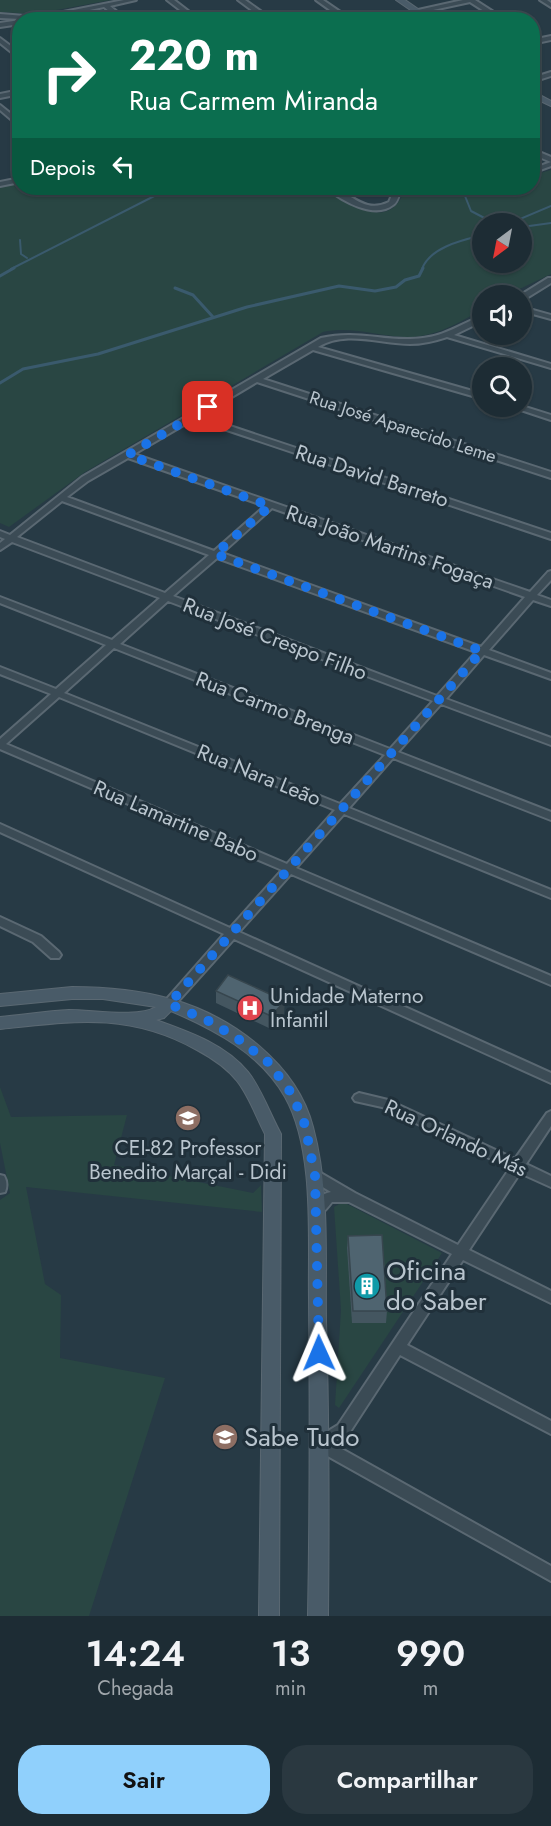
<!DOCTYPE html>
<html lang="pt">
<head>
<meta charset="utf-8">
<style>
	body { margin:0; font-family:Jost,sans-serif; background:#2a3840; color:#f1f3f6; height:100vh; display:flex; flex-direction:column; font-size:22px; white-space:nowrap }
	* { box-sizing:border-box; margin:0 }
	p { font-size:20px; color:#a0a7ac }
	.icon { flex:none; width:33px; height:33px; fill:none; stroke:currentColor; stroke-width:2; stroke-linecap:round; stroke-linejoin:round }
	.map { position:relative; height:1616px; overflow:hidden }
	.details { display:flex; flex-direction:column; background:#1d2c34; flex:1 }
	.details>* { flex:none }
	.banner { position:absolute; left:12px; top:12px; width:528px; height:183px; border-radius:24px; box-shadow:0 2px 4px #0004,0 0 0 2px #3b484f; background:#0b6e4f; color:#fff; overflow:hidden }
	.needle { width:39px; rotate:212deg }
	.tools { position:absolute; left:472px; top:213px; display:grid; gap:12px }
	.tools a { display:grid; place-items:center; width:60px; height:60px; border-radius:50%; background:#1d2c34; box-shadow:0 2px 4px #0004,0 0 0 2px #3b484f; font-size:30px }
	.pin { position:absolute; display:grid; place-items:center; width:51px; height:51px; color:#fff; margin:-26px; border-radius:12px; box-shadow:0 3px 9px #0006 }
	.me { position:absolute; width:66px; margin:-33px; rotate:359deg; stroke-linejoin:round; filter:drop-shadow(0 0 4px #0008) }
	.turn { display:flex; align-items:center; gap:21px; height:126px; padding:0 18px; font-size:27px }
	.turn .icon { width:78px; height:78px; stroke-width:2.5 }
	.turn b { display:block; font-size:42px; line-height:51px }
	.then { display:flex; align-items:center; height:57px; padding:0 18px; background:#0003; gap:12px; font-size:22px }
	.eta { display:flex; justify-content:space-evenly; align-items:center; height:102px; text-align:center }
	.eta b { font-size:36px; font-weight:600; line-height:42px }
	.cta { display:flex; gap:12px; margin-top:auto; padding:12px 18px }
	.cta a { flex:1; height:69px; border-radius:24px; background:#90d0fc; color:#111; font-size:24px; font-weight:600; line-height:69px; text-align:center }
	.cta a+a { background:#2a3840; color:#f1f3f6 }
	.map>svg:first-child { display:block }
	.green { fill:#294643; fill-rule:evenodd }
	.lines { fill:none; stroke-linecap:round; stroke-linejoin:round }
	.stream-far1 { stroke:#3a5a6d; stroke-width:2 }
	.stream { stroke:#3a5a6d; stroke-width:3 }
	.street-casing { stroke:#5a6872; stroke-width:4 }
	.secondary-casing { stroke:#5a6872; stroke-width:2 }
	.street { fill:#3b4b55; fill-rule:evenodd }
	.secondary { fill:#495b68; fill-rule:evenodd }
	.wall { fill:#445660 }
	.shaded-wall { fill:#37464e }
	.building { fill:#4f6470; stroke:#37464e; stroke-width:1.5 }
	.route { stroke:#1a73e8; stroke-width:10; stroke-dasharray:0 18 }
	.labels { text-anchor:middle; stroke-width:6; stroke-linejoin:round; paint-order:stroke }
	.far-street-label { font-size:18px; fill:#b9c5ce; stroke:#20303a }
	.street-label { font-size:21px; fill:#b9c5ce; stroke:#20303a }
	.poi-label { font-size:21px; fill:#b9c5ce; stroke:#20303a; text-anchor:start }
	.near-poi-label { font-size:26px; fill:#b9c5ce; stroke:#20303a; text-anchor:start }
</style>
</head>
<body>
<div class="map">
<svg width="551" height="1616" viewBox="0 0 551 1616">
	<rect width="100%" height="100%" fill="#273a45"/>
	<g class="green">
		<path d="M0,0h111l-76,14 -35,-2z"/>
		<path d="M551,170v104l-44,21 -24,1v13c-24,14 -49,29 -78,28 -28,-1 -53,-11 -82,-5l-238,140 -76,55 -9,-4v-336l19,-4 1,5h303c27,16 68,46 82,0h127l1,-13zM483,224h39v38h-39z"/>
		<path d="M0,1087l11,30 116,-2 -13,50 139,28 8,-8 1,27 -236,-25 19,97 16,11 -1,63 105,20 -76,238h-89v-416l10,-7 -10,-50z"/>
		<path d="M343,1202l99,51 -103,155 -4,-3 6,-95 -7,-103z"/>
	</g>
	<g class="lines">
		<g class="stream-far1">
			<path d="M455,188l10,8 6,15 25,13"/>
			<path d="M508,224l43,-18"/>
			<path d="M522,227l29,-4"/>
			<path d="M20,240l1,14 6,4"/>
			<path d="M11,269l159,-81"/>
			<path d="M422,269c8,-22 41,-29 61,-34"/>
		</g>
		<g class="stream">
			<path d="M0,276l14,-8"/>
			<path d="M175,288l18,7 20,22"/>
			<path d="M0,383l23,-14 75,-15 149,-47 92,-21 36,5 21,-4 9,-7 14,-4 4,-8"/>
		</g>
		<defs>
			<g id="street">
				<path d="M124,0h12l-26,6 17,14h-7l-16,-13 -62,13 -42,-2v-4l38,3z"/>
				<path d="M167,0h7l26,20h-7z"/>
				<path d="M238,0h7l28,20h-8z"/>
				<path d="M316,0h7l29,20h-8z"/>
				<path d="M463,0h12l31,20h-8l-28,-18 -83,18h-14z"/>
				<path d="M540,0h7l4,3v4z"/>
				<path d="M20,20v4l-20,3v-4z"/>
				<path d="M551,36v4l-19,4v-4z"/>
				<path d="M0,38l20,15v6l-20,-16z"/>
				<path d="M551,72v4l-19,6v-4z"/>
				<path d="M532,88l4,1 1,1 -5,2z"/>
				<path d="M20,90v4l-20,4v-4z"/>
				<path d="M0,105l20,16v6l-20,-17z"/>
				<path d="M532,149l19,8v5l-19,-8z"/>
				<path d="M551,162v4l-19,7v-4z"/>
				<path d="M20,178v4l-20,4v-4z"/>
				<path d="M326,188c22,-2 35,28 63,14l6,-14h6c-2,6 -3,14 -8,17 -19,15 -52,-5 -67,-17z"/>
				<path d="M548,278h3v5l-26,16h-3v-3h-3z"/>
				<path d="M522,307l29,8v4l-29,-8z"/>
				<path d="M483,316v5l-29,14 97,29v4l-104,-31c-12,4 -24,7 -37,7 -30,0 -64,-14 -92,3l165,47v5l-170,-49 -50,29 288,93v6l-294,-96 -57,34 351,117v6l-357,-120 -60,35 396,138 18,-20 3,-1v9l-14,15 14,5v6l-18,-6 -44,50 62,23v6l-67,-24 -38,44 105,39v7l-110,-41 -43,48 153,60v8l-158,-62 -44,50 202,82v8l-207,-84 -48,54 255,108v9l-260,-111 -52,58 312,141v10l-317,-144 -61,68h-8l-2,-3 2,-3 59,-67 -224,-102v-8l230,104 52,-58 -282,-121v-10l51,-45 -51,-20v-7l56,22 50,-44 -106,-42v-6l112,43 48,-42 -148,-56 -12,8v-7l5,-4 -5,-2v-6l10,4 72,-58 239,-139c38,-9 66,5 102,0 22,-2 39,-15 60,-22zM128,458l137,48 -51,45 -147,-54 21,-16zM62,501l147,54 -44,38 -148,-56zM272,508l253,89 -44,50 -259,-94zM217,558l259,94 -39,44 -264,-100zM168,601l265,100 -43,48 -270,-105zM114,648l271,107 -45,49 -276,-111zM59,697l276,113 -48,54 -281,-120z"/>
				<path d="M509,406h13l29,9v5z"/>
				<path d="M0,917l41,19 18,16 2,3 -2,3h-8l-18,-16 -33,-16z"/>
				<path d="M359,1093l29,7 127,59 32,-46 4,-2v15l-25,38 25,12v11l-31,-14 -51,77 82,41v12l-88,-43 -56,85 144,76v13l-151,-79 -52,80 -15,9 218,122v15l-236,-132 -2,-5 2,-5 23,-14 114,-171 -103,-52h-17c-6,7 -10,15 -20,12l-1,-4c3,-8 11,-17 20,-18l-20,-12 -2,-4 2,-4 4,-1 4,1 36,21 103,52 52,-77 -128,-61 -27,-6 -2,-3 2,-3z"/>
				<path d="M0,1175l4,1c3,5 3,11 1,16l-5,1z"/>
			</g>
			<g id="secondary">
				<path d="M396,0h9l29,20h-9z"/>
				<path d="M532,91l19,10v5l-19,-9z"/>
				<path d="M72,987c33,0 67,3 99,12 61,17 126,65 142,128 17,63 12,130 13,194 3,98 3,197 2,295h-20c2,-106 2,-212 1,-318 -1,-60 6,-148 -24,-201 -24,-43 -70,-67 -114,-86l-7,7 -8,2c33,12 69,24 92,52 13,16 23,44 33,62l-2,482h-20l6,-482c-9,-17 -16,-38 -28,-53 -10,-13 -25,-23 -40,-31 -68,-38 -123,-29 -197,-21v-12c23,-2 46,-6 69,-7 25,0 68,8 87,-3l-53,-8h-31l-72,7v-12z"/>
			</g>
		</defs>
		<use href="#street" class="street-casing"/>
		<use href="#secondary" class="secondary-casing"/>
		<use href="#street" class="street"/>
		<use href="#secondary" class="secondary"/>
	</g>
	<g class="wall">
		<path d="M216,991l68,23 -13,15 -55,-26z"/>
		<path d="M348,1236l39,75 -1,12h-34l-5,-75z"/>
	</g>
	<path class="shaded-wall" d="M285,1001l-1,13 -13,15v-13z"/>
	<g class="building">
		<path d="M228,975l57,26 -14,15 -55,-25z"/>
		<path d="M382,1235l5,76h-34l-5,-75z"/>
	</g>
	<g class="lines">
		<path class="route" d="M208,407l-80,48 142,51 -55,48 267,97 -313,353 38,16 30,18 31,24 24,32 13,31 10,51 4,177"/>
	</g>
	<defs>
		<symbol id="hospital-disc" viewBox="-11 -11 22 22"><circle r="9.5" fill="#e0444e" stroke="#20303a"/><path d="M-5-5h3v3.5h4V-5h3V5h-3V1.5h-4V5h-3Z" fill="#fff"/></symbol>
		<symbol id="school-disc" viewBox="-11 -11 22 22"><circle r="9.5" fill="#8d6e63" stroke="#20303a"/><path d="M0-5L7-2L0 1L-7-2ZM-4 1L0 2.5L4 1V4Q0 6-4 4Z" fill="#fff"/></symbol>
		<symbol id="building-disc" viewBox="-11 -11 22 22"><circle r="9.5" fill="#0f9aa8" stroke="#20303a"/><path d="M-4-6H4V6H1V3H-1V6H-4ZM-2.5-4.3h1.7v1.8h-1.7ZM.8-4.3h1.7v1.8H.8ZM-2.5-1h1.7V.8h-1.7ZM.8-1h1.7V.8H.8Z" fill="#fff"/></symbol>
	</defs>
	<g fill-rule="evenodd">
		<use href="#hospital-disc" x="235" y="993" width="30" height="30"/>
		<use href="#school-disc" x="173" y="1103" width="30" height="30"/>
		<use href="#building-disc" x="352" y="1271" width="30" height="30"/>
		<use href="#school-disc" x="210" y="1422" width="30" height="30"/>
	</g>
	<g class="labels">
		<g class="far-street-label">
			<text transform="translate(403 427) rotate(18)" y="6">Rua José Aparecido Leme</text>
		</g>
		<g class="street-label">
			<text transform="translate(372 476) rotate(18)" y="7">Rua David Barreto</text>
			<text transform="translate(390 547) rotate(19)" y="7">Rua João Martins Fogaça</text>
			<text transform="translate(275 639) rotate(21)" y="7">Rua José Crespo Filho</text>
			<text transform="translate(275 708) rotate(21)" y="7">Rua Carmo Brenga</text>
			<text transform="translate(259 775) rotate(22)" y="7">Rua Nara Leão</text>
			<text transform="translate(176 821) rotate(23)" y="7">Rua Lamartine Babo</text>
			<text transform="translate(456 1138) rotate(25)" y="7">Rua Orlando Más</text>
		</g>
		<g class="poi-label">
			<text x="270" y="1003">Unidade Materno<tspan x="270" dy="24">Infantil</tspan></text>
			<text x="188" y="1155" text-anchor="middle">CEI-82 Professor<tspan x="188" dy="24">Benedito Marçal - Didi</tspan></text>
		</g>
		<g class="near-poi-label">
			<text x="386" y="1280">Oficina<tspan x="386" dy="30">do Saber</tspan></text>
			<text x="244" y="1446">Sabe Tudo</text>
		</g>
	</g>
</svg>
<div class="tools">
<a><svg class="needle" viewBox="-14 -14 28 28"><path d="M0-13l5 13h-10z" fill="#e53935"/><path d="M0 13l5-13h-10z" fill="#a0a7ac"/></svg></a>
<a><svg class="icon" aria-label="sound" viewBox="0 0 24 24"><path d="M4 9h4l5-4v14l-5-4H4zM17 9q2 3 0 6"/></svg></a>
<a><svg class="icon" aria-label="search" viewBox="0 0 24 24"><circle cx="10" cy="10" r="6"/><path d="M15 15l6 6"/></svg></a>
</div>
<div class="pin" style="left:208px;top:407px;background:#d93025"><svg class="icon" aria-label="arrive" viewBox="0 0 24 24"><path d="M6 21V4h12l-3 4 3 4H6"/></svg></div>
<svg class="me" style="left:319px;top:1353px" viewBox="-20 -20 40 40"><path d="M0-17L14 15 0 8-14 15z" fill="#1a73e8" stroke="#fff" stroke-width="4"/></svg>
<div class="banner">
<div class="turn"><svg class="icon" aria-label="right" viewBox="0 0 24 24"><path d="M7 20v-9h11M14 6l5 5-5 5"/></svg><div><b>220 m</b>Rua Carmem Miranda</div></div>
<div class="then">Depois<svg class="icon" aria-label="left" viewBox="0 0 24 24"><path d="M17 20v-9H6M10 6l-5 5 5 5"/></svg></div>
</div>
</div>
<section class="details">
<div class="eta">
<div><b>14:24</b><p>Chegada</p></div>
<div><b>13</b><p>min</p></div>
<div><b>990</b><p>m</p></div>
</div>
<div class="cta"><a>Sair</a><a>Compartilhar</a></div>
</section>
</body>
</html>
